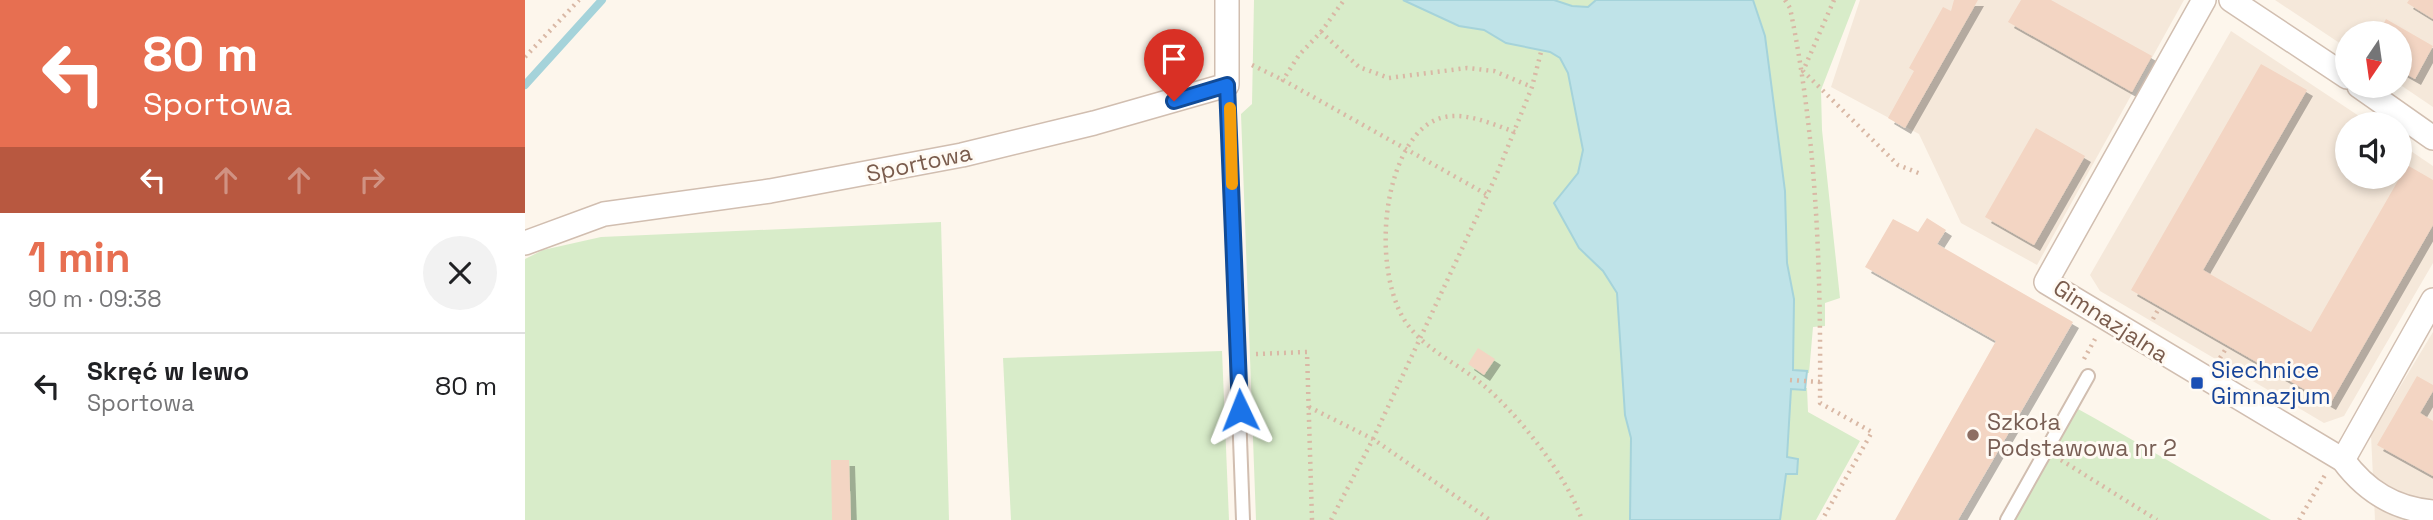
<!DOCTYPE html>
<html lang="pl">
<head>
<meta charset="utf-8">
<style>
	body { margin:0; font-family:"Space Grotesk",sans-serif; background:#f2f2f2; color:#202124; height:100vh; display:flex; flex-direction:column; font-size:26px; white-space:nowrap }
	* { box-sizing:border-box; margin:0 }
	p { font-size:23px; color:#757577 }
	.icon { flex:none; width:38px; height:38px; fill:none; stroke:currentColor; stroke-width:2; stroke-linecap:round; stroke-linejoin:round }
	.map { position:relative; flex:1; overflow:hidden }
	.panel { display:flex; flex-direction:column; background:#fff; width:525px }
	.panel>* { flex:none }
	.banner { background:#e76f51; color:#fff; overflow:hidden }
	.needle { width:46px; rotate:193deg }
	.controls { position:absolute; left:1810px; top:21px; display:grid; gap:14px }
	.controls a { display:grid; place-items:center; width:77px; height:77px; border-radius:50%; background:#fff; box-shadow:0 4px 10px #0003; font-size:35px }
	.pin { position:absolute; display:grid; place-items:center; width:60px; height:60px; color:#fff; margin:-72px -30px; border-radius:50% 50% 50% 0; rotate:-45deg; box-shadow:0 0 7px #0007 }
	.pin .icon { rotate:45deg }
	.me { position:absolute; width:77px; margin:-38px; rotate:358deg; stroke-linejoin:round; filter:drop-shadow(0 0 5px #0008) }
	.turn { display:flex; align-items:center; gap:24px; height:147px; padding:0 28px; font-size:32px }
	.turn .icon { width:91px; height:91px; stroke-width:2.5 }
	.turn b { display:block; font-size:49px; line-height:60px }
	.lanes { display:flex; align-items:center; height:66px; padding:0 28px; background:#0003; justify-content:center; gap:35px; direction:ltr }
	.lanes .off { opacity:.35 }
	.round { display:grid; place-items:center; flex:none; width:74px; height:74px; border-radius:37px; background:#f2f2f2 }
	.headline { display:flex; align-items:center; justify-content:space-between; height:119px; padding:0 28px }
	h1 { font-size:42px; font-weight:700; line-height:52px; color:#e76f51 }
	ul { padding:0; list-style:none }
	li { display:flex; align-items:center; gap:21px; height:105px; padding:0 28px; border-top:2px solid #e0e0e0 }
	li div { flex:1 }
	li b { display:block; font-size:26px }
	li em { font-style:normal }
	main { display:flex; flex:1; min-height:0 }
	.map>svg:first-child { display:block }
	.residential { fill:#f5e8da }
	.green { fill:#d8ecc9 }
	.water { fill:#bfe3e8; stroke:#a5d3da; stroke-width:2 }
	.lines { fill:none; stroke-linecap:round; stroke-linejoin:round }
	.stream { stroke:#a5d3da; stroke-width:8 }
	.building { fill:#f3d5c3; filter:url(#shadow) }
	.service-casing { stroke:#d1beb0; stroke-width:16 }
	.minor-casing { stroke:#d1beb0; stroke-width:26 }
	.path { stroke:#d9b8a5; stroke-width:4.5; stroke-dasharray:2 5; stroke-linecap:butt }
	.service { stroke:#fff; stroke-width:12 }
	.minor { stroke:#fff; stroke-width:23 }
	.route-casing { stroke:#114b97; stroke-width:18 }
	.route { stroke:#1a73e8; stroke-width:12 }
	.slow { stroke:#f59e0b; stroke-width:12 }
	.transit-dot { fill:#1a4fb4; stroke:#fffaf3; stroke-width:2.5 }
	.education-dot { fill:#8d6e63; stroke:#fffaf3; stroke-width:2.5 }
	.labels { text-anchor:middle; stroke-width:6; stroke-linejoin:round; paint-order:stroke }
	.street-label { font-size:23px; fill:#7a5c4d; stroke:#fffaf3 }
	.transit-label { font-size:23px; fill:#164399; stroke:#fffaf3; text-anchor:start }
	.education-label { font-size:23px; fill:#785e54; stroke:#fffaf3; text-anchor:start }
</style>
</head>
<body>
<main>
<section class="panel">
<div class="banner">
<div class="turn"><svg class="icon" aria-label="left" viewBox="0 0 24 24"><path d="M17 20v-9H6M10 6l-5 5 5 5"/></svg><div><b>80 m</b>Sportowa</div></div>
<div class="lanes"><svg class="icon" aria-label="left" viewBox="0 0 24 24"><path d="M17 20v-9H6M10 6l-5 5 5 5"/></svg><svg class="icon off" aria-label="ahead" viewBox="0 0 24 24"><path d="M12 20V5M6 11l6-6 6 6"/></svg><svg class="icon off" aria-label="ahead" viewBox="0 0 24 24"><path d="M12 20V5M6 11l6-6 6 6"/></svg><svg class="icon off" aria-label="right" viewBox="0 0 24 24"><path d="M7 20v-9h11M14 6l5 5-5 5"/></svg></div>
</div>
<div class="headline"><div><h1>1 min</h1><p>90 m · 09:38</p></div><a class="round"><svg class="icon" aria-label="close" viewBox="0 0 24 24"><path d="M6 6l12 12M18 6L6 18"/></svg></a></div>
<ul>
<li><svg class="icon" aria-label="left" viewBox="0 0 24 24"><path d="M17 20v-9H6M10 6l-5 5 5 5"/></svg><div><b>Skręć w lewo</b><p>Sportowa</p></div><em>80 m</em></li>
</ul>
</section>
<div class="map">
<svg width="1908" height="520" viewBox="0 0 1908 520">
	<defs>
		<filter id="shadow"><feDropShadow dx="6" dy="6" stdDeviation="0" flood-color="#0004"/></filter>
	</defs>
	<rect width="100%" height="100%" fill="#fdf6ec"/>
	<g class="residential">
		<path d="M1335,0h324l-147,265 -76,-42 -42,-89 -88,-47z"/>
		<path d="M1750,0h158v107l-34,-23v-51h-52v15z"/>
		<path d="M1706,31l140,93h-24v53h52v-34l34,23v97l-89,153 -20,7 -224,-132 -10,-16z"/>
		<path d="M1908,332v188h-58l-4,-85z"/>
	</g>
	<g class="green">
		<path d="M729,0h602l-35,90 1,40 18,168 -15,5v23l-12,1 -4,46 -17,-1 -1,15 16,1 1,24 52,29 -44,79h-560l-15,-406 11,-10z"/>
		<path d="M416,222l8,298h-424v-261l18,-9 58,-13z"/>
		<path d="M697,351l7,169h-218l-8,-162z"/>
		<path d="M1553,409l18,10 175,101h-256z"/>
	</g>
	<path class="water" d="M878,0h151l18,6 16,1 8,-7h157l12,36 20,155 2,72 7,36 -1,71 14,1 -2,19 -14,-1 -4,68 11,2 -1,15h-11l-6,46h-150l1,-82 -6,-23 -8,-122 -14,-22 -24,-23 -25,-45 24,-30 5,-23 -15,-77 -8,-15 -10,-6 -44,-9 -22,-13 -25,-4z"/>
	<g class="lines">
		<path class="stream" d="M0,85l77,-85"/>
	</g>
	<g class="building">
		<path d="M1429,0h24l-73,128 -17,-10 26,-47 -5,-3 34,-61 8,4z"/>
		<path d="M1496,0h30l101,56 -20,36 -124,-70z"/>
		<path d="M1884,0h24v19l-26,-16z"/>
		<path d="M1861,19l47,27 -18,33 -16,-9v-37h-20z"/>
		<path d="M1736,64l46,26 -104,180 108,62 96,-167 26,15v45l-103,179 -199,-114z"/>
		<path d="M1511,128l49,28 -51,89 -49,-28z"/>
		<path d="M1402,218l19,12 -9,14 136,78 -115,198h-63l101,-179 -131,-74 28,-48 25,13z"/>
		<path d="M953,348l17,11 -11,16 -16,-11z"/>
		<path d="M1892,376l16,9v6l-13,22 13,8v55l-56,-31z"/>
		<path d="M306,460h18l2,60h-19z"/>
	</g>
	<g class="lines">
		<defs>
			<g id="service">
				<path d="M702,85l16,435"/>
				<path d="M1482,520l81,-144"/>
			</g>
			<g id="minor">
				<path d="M1679,0l-158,282 297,178c23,31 51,49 90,52"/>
				<path d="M1706,0l116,77"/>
				<path d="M1834,86l74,52"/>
				<path d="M0,243l79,-29 166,-23 192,-36 132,-32 133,-38v-85"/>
				<path d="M1818,460l90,-160"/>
			</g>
		</defs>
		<use href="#service" class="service-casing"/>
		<use href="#minor" class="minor-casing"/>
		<g class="path">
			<path d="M1260,0l5,8c27,130 31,263 30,395l52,29 -50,88"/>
			<path d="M1309,0l-31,71 95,94 23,9"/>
			<path d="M796,32l23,-32"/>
			<path d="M0,57l54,-57"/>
			<path d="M727,65l31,15"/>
			<path d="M990,132c-34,-12 -70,-30 -98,2 -36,42 -41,133 -15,182 17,31 54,46 80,68 36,30 85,92 100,136"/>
			<path d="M961,194l-203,-114 16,-25 22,-23 38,35 30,11 78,-10 27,3 38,16"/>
			<path d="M1628,319l6,-11"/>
			<path d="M731,354l51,-2 5,168"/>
			<path d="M1695,358l7,-11"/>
			<path d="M1559,359l11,-20"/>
			<path d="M1265,380l30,2"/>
			<path d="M1767,403l8,-14"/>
			<path d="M784,407l64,32 117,81"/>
			<path d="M1536,460l96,60"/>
			<path d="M806,520l42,-81 123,-263 36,-89 9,-35"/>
			<path d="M1774,520l26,-45"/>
		</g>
		<use href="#service" class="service"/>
		<use href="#minor" class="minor"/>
	</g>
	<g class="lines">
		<defs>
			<path id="route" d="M649,101l53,-16 13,325"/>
		</defs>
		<use href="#route" class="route-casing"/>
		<use href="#route" class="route"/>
		<path class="slow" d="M705,108l2,76"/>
	</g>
	<rect class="transit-dot" x="1665" y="376" width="14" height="14" rx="3.5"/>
	<circle class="education-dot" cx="1448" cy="435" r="7"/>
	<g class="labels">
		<g class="street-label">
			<text transform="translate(394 163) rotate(-12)" y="8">Sportowa</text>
			<text transform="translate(1586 321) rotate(33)" y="8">Gimnazjalna</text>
		</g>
		<g class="transit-label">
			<text x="1686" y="378">Siechnice<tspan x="1686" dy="26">Gimnazjum</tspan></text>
		</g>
		<g class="education-label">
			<text x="1462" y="430">Szkoła<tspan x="1462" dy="26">Podstawowa nr 2</tspan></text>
		</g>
	</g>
</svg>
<div class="controls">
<a><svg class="needle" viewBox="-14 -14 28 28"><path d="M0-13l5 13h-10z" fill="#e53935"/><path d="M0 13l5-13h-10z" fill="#757577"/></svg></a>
<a><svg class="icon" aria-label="sound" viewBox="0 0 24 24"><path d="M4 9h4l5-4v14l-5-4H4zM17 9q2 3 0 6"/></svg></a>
</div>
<div class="pin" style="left:649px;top:101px;background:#d93025"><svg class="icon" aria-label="arrive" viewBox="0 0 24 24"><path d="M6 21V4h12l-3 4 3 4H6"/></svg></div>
<svg class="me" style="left:715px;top:410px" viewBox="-20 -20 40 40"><path d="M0-17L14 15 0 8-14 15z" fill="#1a73e8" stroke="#fff" stroke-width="4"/></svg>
</div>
</main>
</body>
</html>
